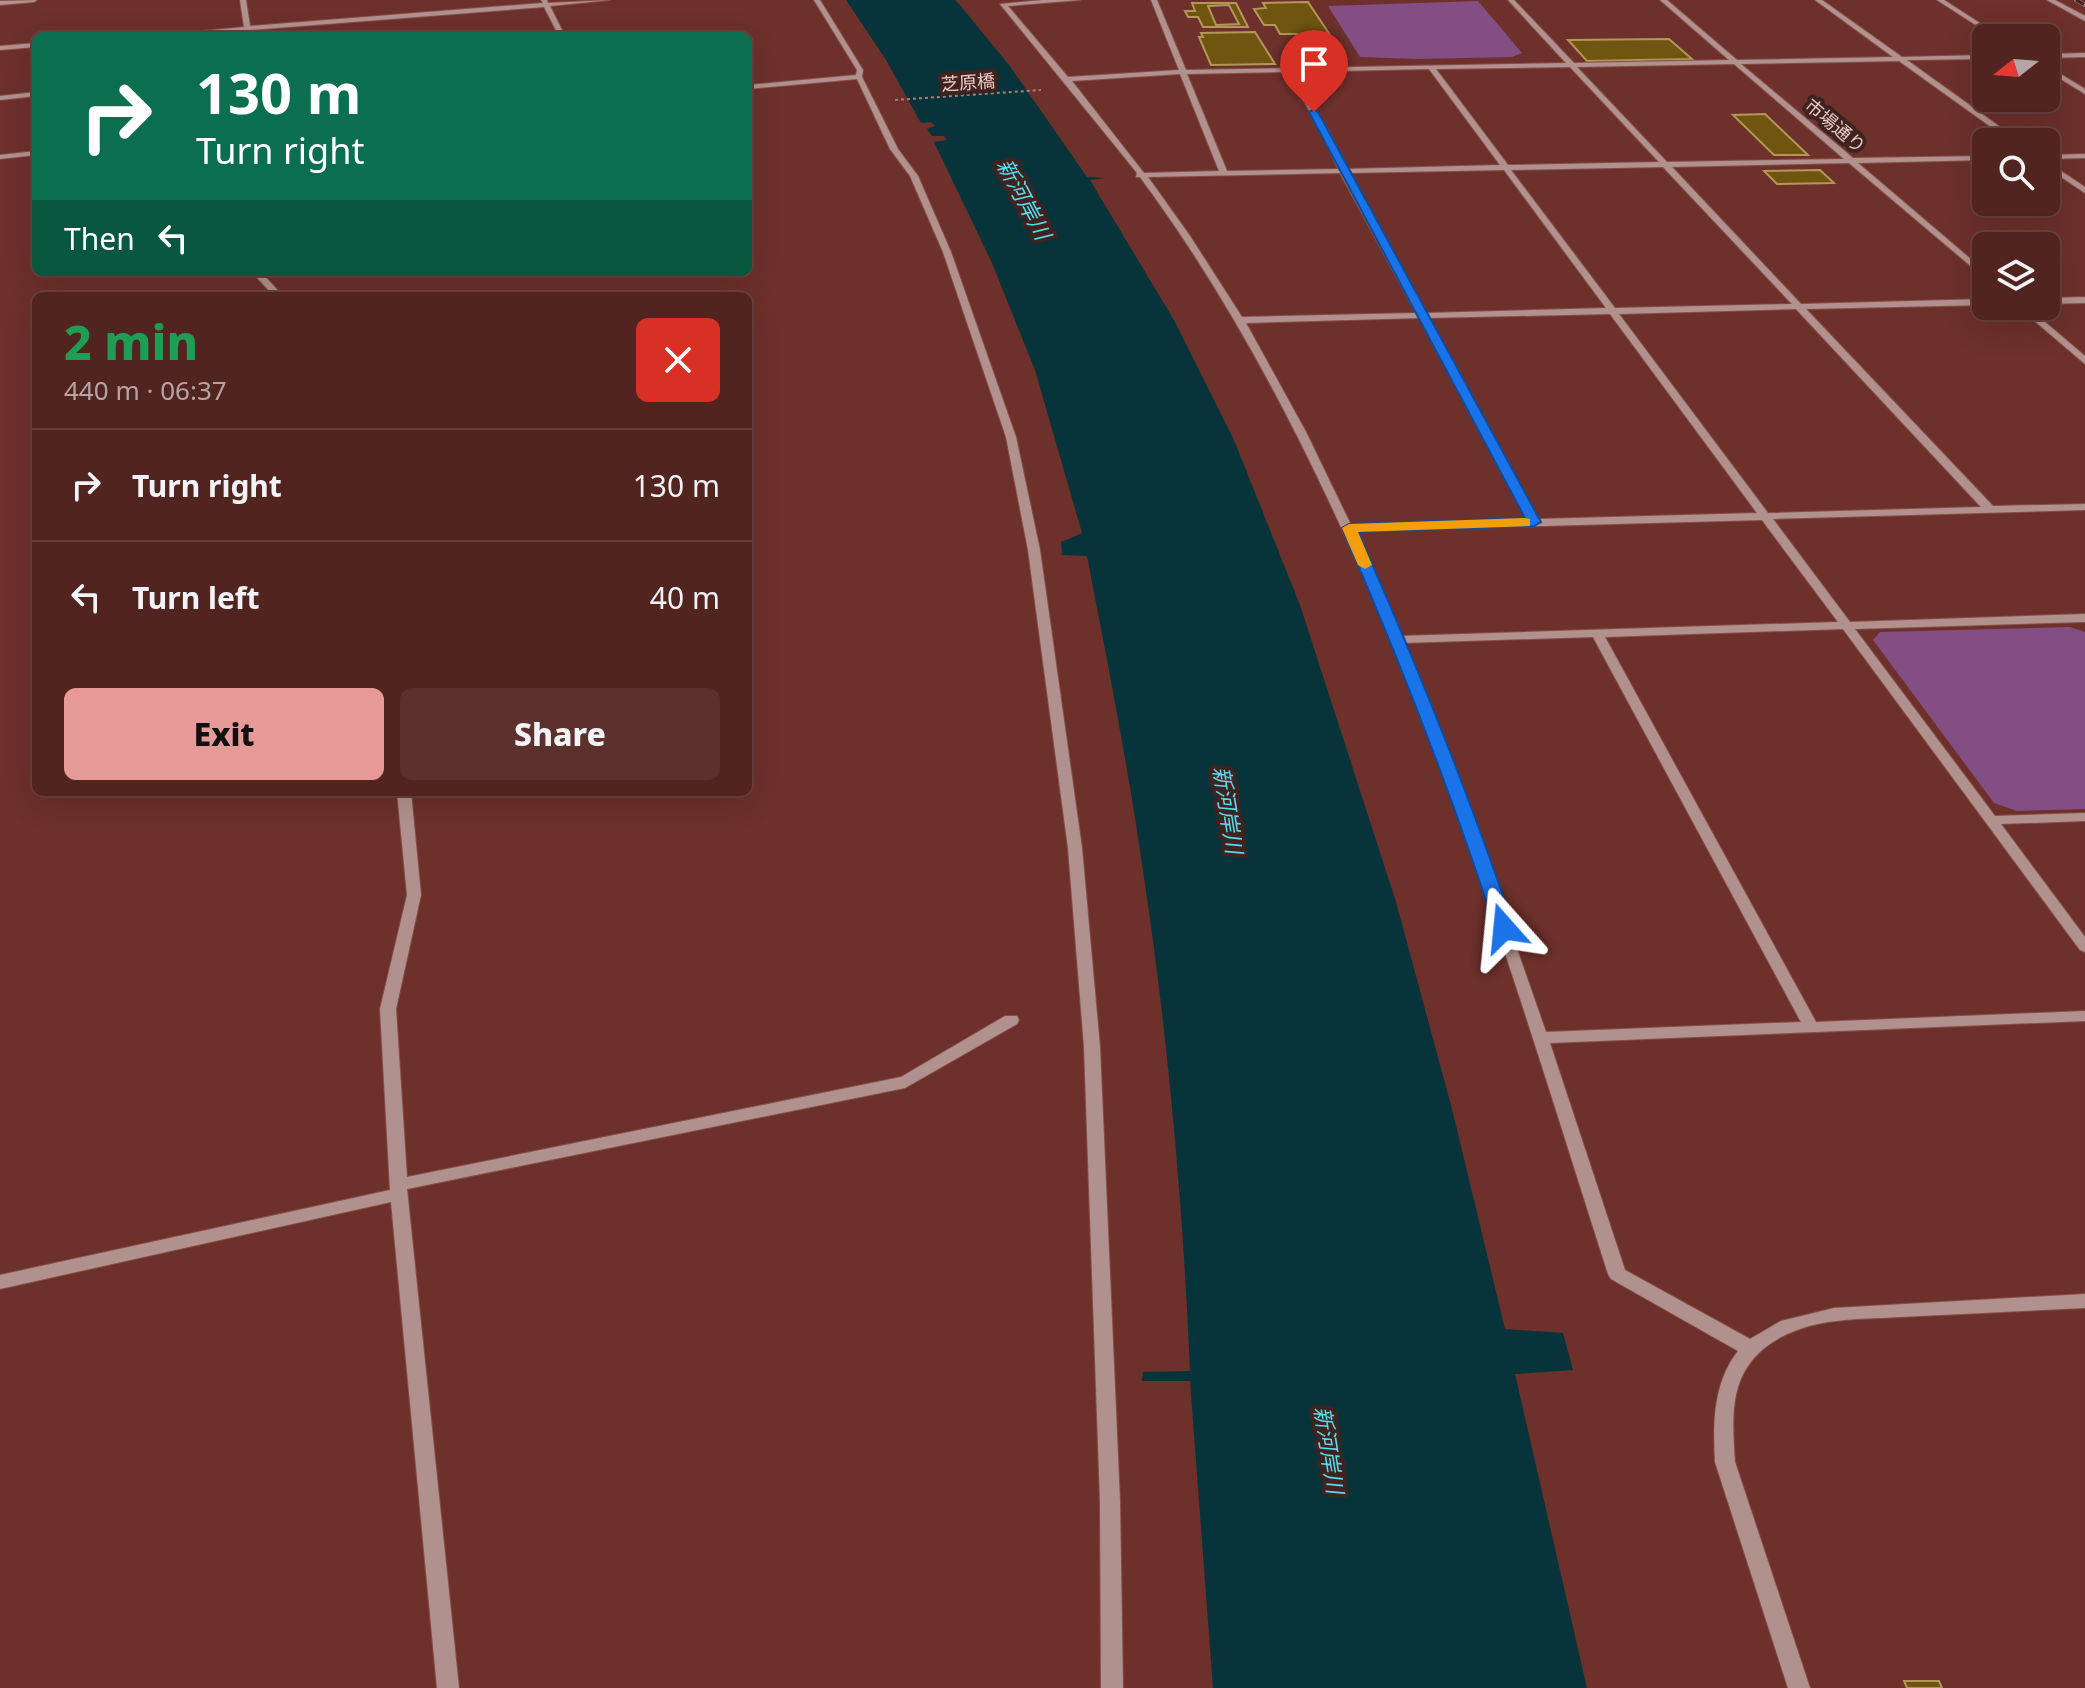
<!DOCTYPE html>
<html lang="en">
<head>
<meta charset="utf-8">
<style>
	body { margin:0; font-family:"Noto Sans","Noto Sans JP",sans-serif; background:#5c302d; color:#f1f3f6; height:100vh; display:flex; flex-direction:column; font-size:30px; white-space:nowrap }
	* { box-sizing:border-box; margin:0 }
	p { font-size:26px; color:#b5a4a5 }
	.icon { flex:none; width:44px; height:44px; fill:none; stroke:currentColor; stroke-width:2; stroke-linecap:round; stroke-linejoin:round }
	.map { position:relative; flex:1; overflow:hidden }
	.panel { position:absolute; left:32px; top:292px; width:720px; height:504px; display:flex; flex-direction:column; background:#522420; border-radius:12px; box-shadow:0 8px 32px #0002,0 0 0 2px #68413e }
	.panel>* { flex:none }
	.guide { position:absolute; left:32px; top:32px; width:720px; height:244px; border-radius:12px; box-shadow:0 8px 32px #0002,0 0 0 2px #68413e; background:#0b6e4f; color:#fff; overflow:hidden }
	.needle { width:52px; rotate:253deg }
	.controls { position:absolute; left:1972px; top:24px; display:grid; gap:16px }
	.controls a { display:grid; place-items:center; width:88px; height:88px; border-radius:12px; background:#522420; box-shadow:0 8px 32px #0002,0 0 0 2px #68413e; font-size:40px }
	.pin { position:absolute; display:grid; place-items:center; width:68px; height:68px; color:#fff; margin:-82px -34px; border-radius:50% 50% 50% 0; rotate:-45deg; box-shadow:0 0 8px #0007 }
	.pin .icon { rotate:45deg }
	.me { position:absolute; width:88px; margin:-44px; rotate:342deg; stroke-linejoin:round; filter:drop-shadow(0 0 6px #0008) }
	.turn { display:flex; align-items:center; gap:28px; height:168px; padding:0 32px; font-size:36px }
	.turn .icon { width:104px; height:104px; stroke-width:2.5 }
	.turn b { display:block; font-size:56px; line-height:68px }
	.then { display:flex; align-items:center; height:76px; padding:0 32px; background:#0003; gap:16px; font-size:30px }
	.round { display:grid; place-items:center; flex:none; width:84px; height:84px; border-radius:12px; background:#5c302d }
	.headline { display:flex; align-items:center; justify-content:space-between; height:136px; padding:0 32px }
	h1 { font-size:48px; font-weight:800; line-height:60px; color:#1e9e55 }
	.action { display:flex; gap:16px; margin-top:auto; padding:16px 32px }
	.action a { flex:1; height:92px; border-radius:12px; background:#e69b98; color:#111; font-size:32px; font-weight:800; line-height:92px; text-align:center }
	.action a+a { background:#5c302d; color:#f1f3f6 }
	ul { padding:0; list-style:none }
	li { display:flex; align-items:center; gap:24px; height:112px; padding:0 32px; border-top:2px solid #68413e }
	li div { flex:1 }
	li b { display:block; font-size:30px }
	li em { font-style:normal }
	.map>svg:first-child { display:block }
	.green { fill:#824e83 }
	.water { fill:#07343a }
	.building { fill:#6f5510; stroke:#b29758; stroke-width:2; fill-rule:evenodd }
	.lines { fill:none; stroke-linecap:round; stroke-linejoin:round }
	.minor-casing { stroke:#874e49; stroke-width:2 }
	.path { stroke:#af7e79; stroke-width:2; stroke-dasharray:3 3; stroke-linecap:butt }
	.minor { fill:#b1918d; fill-rule:evenodd }
	.rail-casing { stroke:#ae7c77; stroke-width:4 }
	.rail { stroke:#3f2320; stroke-width:3; stroke-dasharray:9; stroke-linecap:butt }
	.route { fill:#1a73e8; stroke:#114b97; stroke-width:2 }
	.slow { fill:#f59e0b }
	.labels { text-anchor:middle; stroke-width:8; stroke-linejoin:round; paint-order:stroke }
	.far-street-label { font-size:18px; fill:#eec8c3; stroke:#3f2320 }
	.water-label { font-size:22px; font-style:italic; fill:#54ddee; stroke:#3f2320 }
</style>
</head>
<body>
<div class="map">
<svg width="2085" height="1688" viewBox="0 0 2085 1688">
	<rect width="100%" height="100%" fill="#6d302b"/>
	<g class="green">
		<path d="M1478,1l44,52 -10,4 -95,2 -57,-2 -32,-51z"/>
		<path d="M2070,627l15,5v177l-68,2 -23,-8 -121,-163 7,-8z"/>
	</g>
	<path class="water" d="M846,0h109l4,4 50,61 78,112 18,1 -15,2 84,140 60,120 66,165 96,297 56,207 53,220 58,4 10,37 -58,4 72,314h-374l-23,-307h-48l1,-9 47,-1c-7,-167 -22,-335 -47,-500 -15,-106 -36,-211 -56,-315l-25,-1 -1,-13 21,-9 -47,-163 -43,-107 -58,-121 13,-2 -3,-4h-12l-5,-7 8,-3 -4,-4 -10,1 -35,-63z"/>
	<g class="building">
		<path d="M1308,2l38,57 -53,1 -5,-8 22,-1 -7,-12 -6,-5h-17l-5,-9h-11l-10,-16 12,-1 -3,-5z"/>
		<path d="M1192,3h44l12,24h-45l-5,-10h-10l-3,-6h10zM1229,5l10,19 -23,1 -8,-19z"/>
		<path d="M1255,32l20,32 -64,1 -12,-28h4l-2,-4z"/>
		<path d="M1669,39l23,20 -105,2 -19,-21z"/>
		<path d="M1765,114l43,41h-34l-41,-40z"/>
		<path d="M1820,170l14,13 -57,1 -13,-13z"/>
		<path d="M1904,1681h35l3,7h-35z"/>
	</g>
	<g class="lines">
		<defs>
			<g id="minor">
				<path d="M37,0l-3,2 -34,3v-4z"/>
				<path d="M240,0h6l4,26 293,-23 -2,-3h6l1,3 62,-3 -60,6 15,30h-6l-15,-29 -293,23v6h-6l-1,-5 -94,5 94,-9z"/>
				<path d="M814,0h6l43,70 -1,7 36,72 20,27 33,76 65,185 24,113 42,298 18,199 20,454 3,187h-22l-1,-187 -16,-454 -16,-199 -40,-298 -22,-113 -63,-185 -33,-76 -20,-27 -33,-70 -109,10v-4l108,-10 1,-5z"/>
				<path d="M1043,0h37l-72,6 60,71 111,-7 -28,-70h6l29,70 380,-7 -58,-63h6l60,63 155,-3 -69,-60h7l70,60 156,-3 -78,-57h7l80,57 84,-2v4l-79,1 114,82h-9l-113,-81 -158,3 112,94 133,-2v4l-128,3 128,109v7l-137,-116 -177,4 129,137 185,-5v6l-180,4 187,197 92,-2v6l-312,9 77,103 235,-8v8l-230,7 140,187 90,-3v8l-84,3 84,113v15l-5,-2 -237,-321 -238,8 211,385 269,-11v10l-535,22 75,227 125,69 31,-18 53,-13 251,-14v14c-62,3 -123,6 -185,9 -34,2 -71,1 -103,13 -19,7 -38,19 -49,36 -19,27 -15,65 -13,96l75,226h-22l-73,-226c-2,-39 -2,-79 23,-111l-127,-72 -3,-5c-84,-263 -163,-529 -282,-779 -53,-112 -112,-218 -186,-318h-4l1,-4 -12,-15 -125,-154zM1734,64l110,95 -177,3 -90,-95zM1570,67l89,95 -151,3 -72,-96zM1429,69l71,96 -154,4 -16,-36 -36,-61zM1287,72l35,61 16,36 -111,2 -40,-97zM1180,74l39,97 -75,2 -72,-92zM1663,167l129,137 -177,4 -104,-138zM1504,170l102,138 -181,5 -77,-140zM1340,173l76,140 -174,4 -52,-81 -42,-59zM1796,309l185,198 -213,6 -149,-199zM1610,314l147,199 -219,6 -110,-201zM1419,318l108,202 -176,5 -45,-93 -60,-109zM1762,520l76,102 -438,14 -46,-105zM1593,637l208,385 -255,10 -86,-246 -57,-143z"/>
				<path d="M1937,0h7l59,38h-7z"/>
				<path d="M2047,0h8l30,16v5z"/>
				<path d="M36,43v4l-36,3v-4z"/>
				<path d="M2085,53v4l-39,1v-4z"/>
				<path d="M2046,65l39,24v5l-39,-24z"/>
				<path d="M36,92v4l-36,4v-4z"/>
				<path d="M36,151v4l-36,4v-4z"/>
				<path d="M2085,154v4l-39,1v-4z"/>
				<path d="M2046,161l39,26v6l-39,-26z"/>
				<path d="M252,272h9l22,24h-9z"/>
				<path d="M2085,297v6l-39,1v-6z"/>
				<path d="M2017,306h9l59,50v8z"/>
				<path d="M397,792h14l10,103 -25,114 11,168 494,-100 104,-61h12l2,4 -2,4 -112,64 -498,101 52,499h-22l-46,-486 -391,87v-14l390,-85 -10,-181 27,-114z"/>
			</g>
		</defs>
		<use href="#minor" class="minor-casing"/>
		<path class="path" d="M895,100l146,-10"/>
		<use href="#minor" class="minor"/>
		<defs>
			<path id="rail" d="M2076,0l9,5"/>
		</defs>
		<use href="#rail" class="rail-casing"/>
		<use href="#rail" class="rail"/>
	</g>
	<path class="route" d="M1314,109l4,3 223,410 -7,4 -176,6c58,130 111,261 156,396l-10,7 -9,-7c-44,-136 -96,-269 -153,-400l7,-4 176,-6 -216,-406z"/>
	<path class="slow" d="M1525,518l5,1v7l-172,6 14,33 -7,4 -7,-4 -16,-37 7,-4z"/>
	<g class="labels">
		<g class="far-street-label">
			<text transform="translate(968 83) rotate(-4)" y="6">芝原橋</text>
			<text transform="translate(1835 126) rotate(40)" y="6">市場通り</text>
		</g>
		<g class="water-label">
			<text transform="translate(1024 199) rotate(62)" y="8">新河岸川</text>
			<text transform="translate(1228 810) rotate(81)" y="8">新河岸川</text>
			<text transform="translate(1329 1450) rotate(81)" y="8">新河岸川</text>
		</g>
	</g>
</svg>
<div class="controls">
<a><svg class="needle" viewBox="-14 -14 28 28"><path d="M0-13l5 13h-10z" fill="#e53935"/><path d="M0 13l5-13h-10z" fill="#b5a4a5"/></svg></a>
<a><svg class="icon" aria-label="search" viewBox="0 0 24 24"><circle cx="10" cy="10" r="6"/><path d="M15 15l6 6"/></svg></a>
<a><svg class="icon" aria-label="layers" viewBox="0 0 24 24"><path d="M12 4l9 5-9 5-9-5zM3 14l9 5 9-5"/></svg></a>
</div>
<div class="pin" style="left:1314px;top:112px;background:#d93025"><svg class="icon" aria-label="arrive" viewBox="0 0 24 24"><path d="M6 21V4h12l-3 4 3 4H6"/></svg></div>
<svg class="me" style="left:1504px;top:928px" viewBox="-20 -20 40 40"><path d="M0-17L14 15 0 8-14 15z" fill="#1a73e8" stroke="#fff" stroke-width="4"/></svg>
<div class="guide">
<div class="turn"><svg class="icon" aria-label="right" viewBox="0 0 24 24"><path d="M7 20v-9h11M14 6l5 5-5 5"/></svg><div><b>130 m</b>Turn right</div></div>
<div class="then">Then<svg class="icon" aria-label="left" viewBox="0 0 24 24"><path d="M17 20v-9H6M10 6l-5 5 5 5"/></svg></div>
</div>
<section class="panel">
<div class="headline"><div><h1>2 min</h1><p>440 m · 06:37</p></div><a class="round" style="background:#d93025;color:#fff"><svg class="icon" aria-label="close" viewBox="0 0 24 24"><path d="M6 6l12 12M18 6L6 18"/></svg></a></div>
<ul>
<li><svg class="icon" aria-label="right" viewBox="0 0 24 24"><path d="M7 20v-9h11M14 6l5 5-5 5"/></svg><div><b>Turn right</b></div><em>130 m</em></li>
<li><svg class="icon" aria-label="left" viewBox="0 0 24 24"><path d="M17 20v-9H6M10 6l-5 5 5 5"/></svg><div><b>Turn left</b></div><em>40 m</em></li>
</ul>
<div class="action"><a>Exit</a><a>Share</a></div>
</section>
</div>
</body>
</html>
